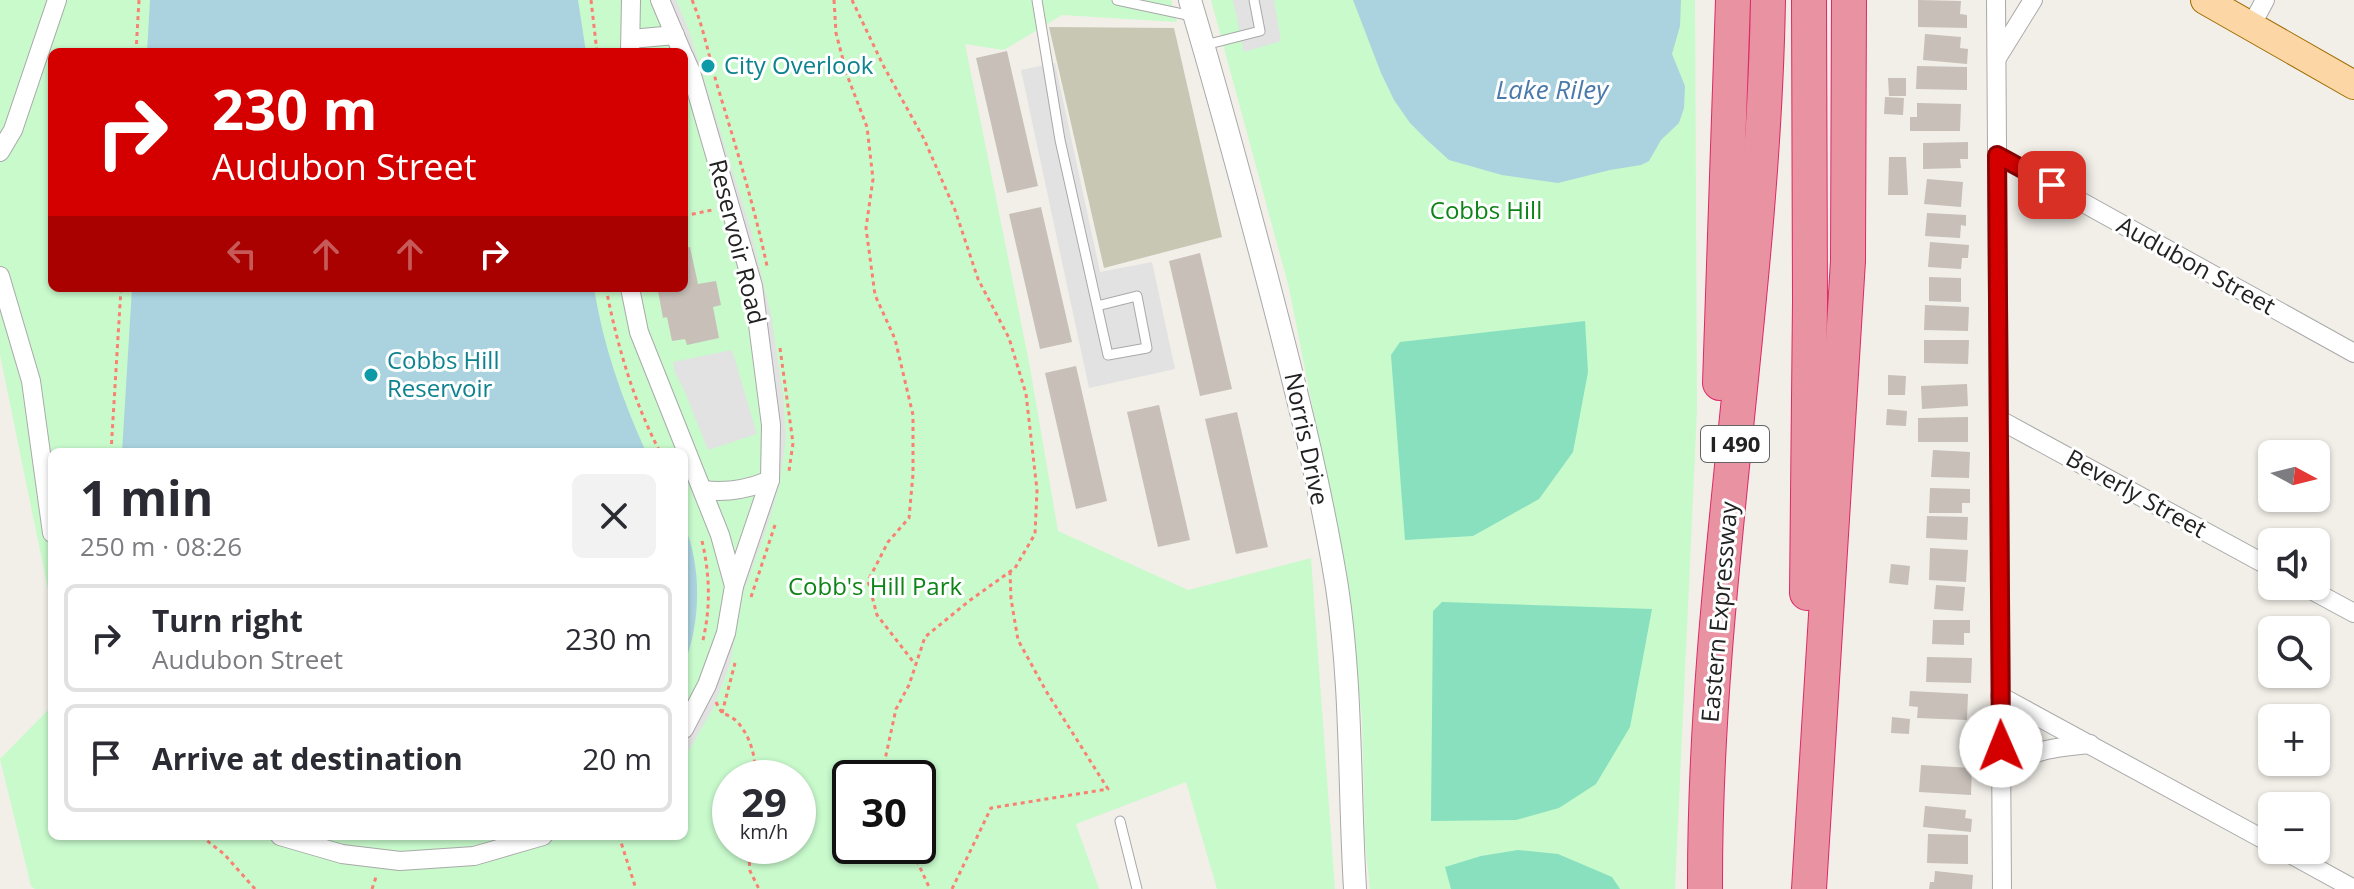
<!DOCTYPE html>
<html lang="en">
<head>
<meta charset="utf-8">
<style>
	body { margin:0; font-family:"Open Sans",sans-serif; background:#f2f2f3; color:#2b2b33; height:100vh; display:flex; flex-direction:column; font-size:30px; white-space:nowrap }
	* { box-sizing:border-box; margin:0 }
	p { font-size:26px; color:#7c7c81 }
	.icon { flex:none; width:44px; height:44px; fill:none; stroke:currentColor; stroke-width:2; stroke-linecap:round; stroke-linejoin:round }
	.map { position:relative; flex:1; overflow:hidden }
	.side { position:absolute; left:48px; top:448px; width:640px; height:392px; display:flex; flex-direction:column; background:#fff; border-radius:12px; box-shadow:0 2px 6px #0004 }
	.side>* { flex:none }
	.hud { position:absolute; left:48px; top:48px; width:640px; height:244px; border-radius:12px; box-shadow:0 2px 6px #0004; background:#d40000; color:#fff; overflow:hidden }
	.needle { width:52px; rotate:97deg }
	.buttons { position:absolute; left:2258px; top:440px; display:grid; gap:16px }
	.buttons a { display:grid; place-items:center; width:72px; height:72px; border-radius:12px; background:#fff; box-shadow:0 2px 6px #0004; font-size:40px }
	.speed { position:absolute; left:712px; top:760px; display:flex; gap:16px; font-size:40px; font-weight:700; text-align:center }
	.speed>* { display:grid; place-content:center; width:104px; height:104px; border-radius:50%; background:#fff; box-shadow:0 2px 6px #0004; line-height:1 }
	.speed small { font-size:20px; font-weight:400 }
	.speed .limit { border:4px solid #111; border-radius:12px; background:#fff; color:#111 }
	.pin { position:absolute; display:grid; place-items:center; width:68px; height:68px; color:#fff; margin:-34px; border-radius:16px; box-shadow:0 4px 12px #0006 }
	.me { position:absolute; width:88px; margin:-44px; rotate:359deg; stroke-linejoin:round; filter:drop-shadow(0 0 6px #0008) }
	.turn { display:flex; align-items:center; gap:28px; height:168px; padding:0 32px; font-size:36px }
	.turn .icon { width:104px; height:104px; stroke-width:2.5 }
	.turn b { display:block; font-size:56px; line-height:68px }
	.lanes { display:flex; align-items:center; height:76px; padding:0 32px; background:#0003; justify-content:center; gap:40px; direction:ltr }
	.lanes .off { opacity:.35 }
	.round { display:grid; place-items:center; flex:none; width:84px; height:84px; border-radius:12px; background:#f2f2f3 }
	.overview { display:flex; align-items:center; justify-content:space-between; height:136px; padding:0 32px }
	h1 { font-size:48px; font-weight:700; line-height:60px }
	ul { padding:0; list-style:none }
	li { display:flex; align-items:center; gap:24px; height:108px; margin:0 16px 12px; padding:0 16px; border:4px solid #e1e1e2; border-radius:12px }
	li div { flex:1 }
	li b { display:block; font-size:30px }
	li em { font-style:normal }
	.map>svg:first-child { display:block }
	.construction { fill:#c7c7b4 }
	.park { fill:#c8facc; fill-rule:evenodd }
	.pitch { fill:#88e0be }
	.parking { fill:#e2e2e2 }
	.water { fill:#aad3df }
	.building { fill:#c7bfb8 }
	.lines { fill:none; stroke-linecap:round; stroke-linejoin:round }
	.service-casing { stroke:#a9a9a9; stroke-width:11 }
	.minor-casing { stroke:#a9a9a9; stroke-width:20 }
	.tertiary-casing { stroke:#a9a9a9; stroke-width:24 }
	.primary-casing { stroke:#a06b00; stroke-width:30 }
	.motorway-casing { stroke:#dc2a67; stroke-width:36 }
	.path { stroke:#fa8072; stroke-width:3; stroke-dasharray:4 4; stroke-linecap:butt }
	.service { stroke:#fff; stroke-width:9 }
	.minor { stroke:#fff; stroke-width:18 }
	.tertiary { stroke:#fff; stroke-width:22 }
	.primary { stroke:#fcd6a4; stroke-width:28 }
	.motorway { stroke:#e892a2; stroke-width:34 }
	.route-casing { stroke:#8a0000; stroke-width:20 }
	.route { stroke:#d40000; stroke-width:14 }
	.culture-dot { fill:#0f9aa8; stroke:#fff; stroke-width:3 }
	.labels { text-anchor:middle; stroke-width:6; stroke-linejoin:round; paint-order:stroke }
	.shield { fill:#fff; stroke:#646464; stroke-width:2 }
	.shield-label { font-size:22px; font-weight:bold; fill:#222 }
	.culture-label { font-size:24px; fill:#0d838f; stroke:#fff; text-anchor:start }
	.park-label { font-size:24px; fill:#0c8416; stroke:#fff }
	.street-label { font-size:24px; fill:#222; stroke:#fff }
	.water-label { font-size:26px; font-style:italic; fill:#4a7aab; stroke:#fff }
</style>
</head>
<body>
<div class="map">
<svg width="2354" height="889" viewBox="0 0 2354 889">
	<rect width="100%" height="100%" fill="#f2efe9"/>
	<path class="construction" d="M1049,27l125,1 48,209 -118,31z"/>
	<g class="park">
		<path d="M0,0h1171l6,22 -115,-7 -58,35 -39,-6 64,318 29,169 130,59 123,-32 24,331h-118l-31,-107 -110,42 23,65h-1064l-4,-3 -31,-127 52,-53v130h632v-384h-632v157l-52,-254zM52,52h632v236h-632zM730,778h68v68h-68zM850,778h68v68h-68z"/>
		<path d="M1211,0h484l2,410 -22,479h-305l-5,-48 -3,-122 -16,-142 -57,-289z"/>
	</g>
	<g class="pitch">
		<path d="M1585,321l3,51 -15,80 -34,47 -66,37 -68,4 -14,-185 9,-13z"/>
		<path d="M1442,602l210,7 -22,118 -34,57 -37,24 -43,12 -85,1 2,-210z"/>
		<path d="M1518,850l40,4 54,23 8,12h-169l-6,-22 36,-11z"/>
	</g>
	<g class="parking">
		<path d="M660,0h16l12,28 62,199 21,88 12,81 3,41 -7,50 -13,43 -23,63 -13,71 -17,44 -29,51v-27l86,-251 -17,-195z"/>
		<path d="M1233,0h41l7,41 -37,11z"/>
		<path d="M1055,63l45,209 52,-10 23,107 -86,19 -68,-318z"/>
		<path d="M732,350l25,84 -49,16 -23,-58 -10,-19 -2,-11z"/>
	</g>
	<g class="water">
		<path d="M150,0h428l8,52h-439z"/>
		<path d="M1353,0h328l-1,26 -8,28 13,32 -1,22 -5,15 -18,17 -12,21 -8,4 -31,5 -52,13 -56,-8 -53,-15 -22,-20 -17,-17 -16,-23 -13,-27z"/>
		<path d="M132,288h462c9,57 28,111 52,164h-524z"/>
		<path d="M684,524c18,44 17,97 0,141z"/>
	</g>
	<g class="building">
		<path d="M1918,0l43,1 -1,13 7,1v13l-49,-1z"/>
		<path d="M1925,34l36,3 -1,11 8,1 -1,15 -44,-4z"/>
		<path d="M1007,51l31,135 -31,7 -31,-135z"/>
		<path d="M1917,66l50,1v23l-51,-1z"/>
		<path d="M1888,78h18v18h-17z"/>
		<path d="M1885,97l19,1 -1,17 -19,-1z"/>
		<path d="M1917,103l44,1 -1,27h-50v-14h7z"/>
		<path d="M1968,142v17h-8l1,9 -38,1v-26z"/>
		<path d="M1889,157h17l2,38h-20z"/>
		<path d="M1927,179l36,3 -2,25 -37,-3z"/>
		<path d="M1041,207l31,135 -32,7 -31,-135z"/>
		<path d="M1927,213l39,2v11l-5,-1 -1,13 -35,-2z"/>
		<path d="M1930,242l39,3 -1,13h-6l-1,11 -33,-2z"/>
		<path d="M690,247l8,37 18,-3 5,24 -8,2 6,31 -32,7 -2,-6 -13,2 -5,-24 -4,1 -5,-27 26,-3v-40z"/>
		<path d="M1200,253l32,136 -32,7 -31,-135z"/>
		<path d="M1929,277l32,1v24l-32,-1z"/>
		<path d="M1925,305l44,2 -1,24 -44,-1z"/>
		<path d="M1924,340h45l-1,24 -44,-1z"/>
		<path d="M1076,366l31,135 -31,8 -31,-136z"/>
		<path d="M1888,375l18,1 -1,19h-17z"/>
		<path d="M1967,384l1,22 -46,3 -1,-23z"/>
		<path d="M1159,405l31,135 -32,7 -31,-135z"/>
		<path d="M1887,409l20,2 -1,15 -20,-1z"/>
		<path d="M1237,412l31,135 -32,7 -31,-135z"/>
		<path d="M1968,417v25h-50v-24z"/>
		<path d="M1933,450l37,2 -1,26 -38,-1z"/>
		<path d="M1930,488l40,1v14h-8v10h-33z"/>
		<path d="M1927,516l41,1 -1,23 -41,-2z"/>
		<path d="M1930,548l38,2 -2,32 -37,-2z"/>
		<path d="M1891,564l19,2 -2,19 -19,-2z"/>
		<path d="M1936,585l29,2 -2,24 -29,-2z"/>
		<path d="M1933,620h37v13h-6v12l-32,-1z"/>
		<path d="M1927,657l45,1 -1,25 -45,-1z"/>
		<path d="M1910,691l58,3 -1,26 -50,-2 1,-11 -9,-1z"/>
		<path d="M1892,717l18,2 -1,15 -18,-1z"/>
		<path d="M1921,765l51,3 -1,27 -52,-3z"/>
		<path d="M1925,806l41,4 -1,8 7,1 -1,13 -48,-5z"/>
		<path d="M1928,834l40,1v29l-41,-1z"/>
		<path d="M1935,871l38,4 -1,14h-43l1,-7h4z"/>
	</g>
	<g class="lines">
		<defs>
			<g id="service">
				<path d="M1037,0l23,140 48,215 39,-7 -10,-52 -40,10"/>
				<path d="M1117,0l75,16"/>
				<path d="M1205,45l55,-14 -6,-31"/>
				<path d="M1120,821l17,68"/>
			</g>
			<g id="minor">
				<path d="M660,0l22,52"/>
				<path d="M1996,0l6,889"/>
				<path d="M2251,26l14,-26"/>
				<path d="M631,39l44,-4"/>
				<path d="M630,52l1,-52"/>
				<path d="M684,56l7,16 62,214 18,139 -1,55 -36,106"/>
				<path d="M1997,58l36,-58"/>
				<path d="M0,152l13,-22 44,-130"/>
				<path d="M1997,155l357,198"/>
				<path d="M0,276l31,105 21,152"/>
				<path d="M630,288l9,44 81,203 14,51 -8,47 -19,52 -23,44"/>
				<path d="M2000,420l272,148"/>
				<path d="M703,490c24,3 44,0 67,-10"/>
				<path d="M2304,586l50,27"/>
				<path d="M2000,696l272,148"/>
				<path d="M2001,771c27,-21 56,-24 89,-27"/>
				<path d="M280,836l62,18 58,7 74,-5 69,-20"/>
				<path d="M2283,850l71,39"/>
			</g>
			<path id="tertiary" d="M1190,0c27,91 52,183 76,274 27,103 54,208 71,313 15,99 12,202 18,302"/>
			<path id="primary" d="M2205,0l149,85"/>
			<g id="motorway">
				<path d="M1720,383l13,-383"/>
				<path d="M1807,593l3,-292 -1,-301"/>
				<path d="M1705,889c-1,-298 58,-592 63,-889"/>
				<path d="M1809,889l39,-628 1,-261"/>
			</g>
		</defs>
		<use href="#service" class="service-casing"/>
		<use href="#minor" class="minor-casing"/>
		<use href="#tertiary" class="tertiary-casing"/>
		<use href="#primary" class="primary-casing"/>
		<use href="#motorway" class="motorway-casing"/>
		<g class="path">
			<path d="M591,0l6,52"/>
			<path d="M692,0c12,28 17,58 26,88 18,59 36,117 49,178"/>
			<path d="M834,0l2,33 11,42 20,52 6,52 -7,49 9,67 20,44 18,76v59l-4,44 -21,24 -20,39 9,34 38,49"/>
			<path d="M852,0l31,65 41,74 31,71 23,69 31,59 17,56 11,96 -2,44 -20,34 -46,33 -44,36 -16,48 -13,24 -15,69"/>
			<path d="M136,52l3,-52"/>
			<path d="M684,216l28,-6"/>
			<path d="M606,288c11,57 27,112 54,164"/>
			<path d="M780,348l13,95 -4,28"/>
			<path d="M111,452l10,-164"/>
			<path d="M702,541c8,34 9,68 0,103"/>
			<path d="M751,597l24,-72"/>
			<path d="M716,702c7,15 6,9 18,17 15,12 24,41 20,59"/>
			<path d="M722,713l13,-50"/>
			<path d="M201,836l23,18 31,35"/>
			<path d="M619,836l17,53"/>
			<path d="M748,846l2,25 9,18"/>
			<path d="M910,846l20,43"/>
			<path d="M372,889l5,-15"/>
			<path d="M952,889l39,-81 117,-19 -62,-98 -28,-51 -7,-41 -1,-27"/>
		</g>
		<use href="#service" class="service"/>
		<use href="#minor" class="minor"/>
		<use href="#tertiary" class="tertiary"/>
		<use href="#primary" class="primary"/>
		<use href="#motorway" class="motorway"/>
	</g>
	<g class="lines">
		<defs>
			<path id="route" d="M2001,746l-4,-591 55,30"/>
		</defs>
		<use href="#route" class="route-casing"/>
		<use href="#route" class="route"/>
	</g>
	<g class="culture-dot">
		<circle cx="708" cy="66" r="8"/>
		<circle cx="371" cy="375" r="8"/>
	</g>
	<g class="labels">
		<rect class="shield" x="1701" y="426" width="68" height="36" rx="6"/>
		<g class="shield-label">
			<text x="1735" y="452">I 490</text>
		</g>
		<g class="culture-label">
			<text x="724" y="74">City Overlook</text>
			<text x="387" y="369">Cobbs Hill<tspan x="387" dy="28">Reservoir</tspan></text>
		</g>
		<g class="park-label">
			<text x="1486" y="219">Cobbs Hill</text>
			<text x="875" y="595">Cobb's Hill Park</text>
		</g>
		<g class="street-label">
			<text transform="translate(737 242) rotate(76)" y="8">Reservoir Road</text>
			<text transform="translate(2196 266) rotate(29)" y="8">Audubon Street</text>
			<text transform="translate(1306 439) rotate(78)" y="8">Norris Drive</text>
			<text transform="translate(2136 494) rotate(29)" y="8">Beverly Street</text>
			<text transform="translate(1720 612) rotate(-85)" y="8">Eastern Expressway</text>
		</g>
		<g class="water-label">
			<text x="1552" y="99">Lake Riley</text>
		</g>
	</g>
</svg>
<div class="buttons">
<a><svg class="needle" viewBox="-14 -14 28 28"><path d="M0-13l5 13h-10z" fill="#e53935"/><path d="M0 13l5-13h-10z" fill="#7c7c81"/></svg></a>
<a><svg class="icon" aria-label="sound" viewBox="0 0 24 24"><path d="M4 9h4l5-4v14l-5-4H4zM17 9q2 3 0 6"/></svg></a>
<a><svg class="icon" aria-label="search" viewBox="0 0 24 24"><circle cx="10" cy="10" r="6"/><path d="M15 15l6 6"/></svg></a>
<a>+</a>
<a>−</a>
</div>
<div class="speed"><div>29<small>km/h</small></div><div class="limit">30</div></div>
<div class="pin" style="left:2052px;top:185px;background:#d93025"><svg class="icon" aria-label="arrive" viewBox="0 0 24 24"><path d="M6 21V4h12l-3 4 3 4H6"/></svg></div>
<svg class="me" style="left:2001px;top:746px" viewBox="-20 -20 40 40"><circle r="19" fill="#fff"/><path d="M0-13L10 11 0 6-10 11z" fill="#d40000"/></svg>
<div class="hud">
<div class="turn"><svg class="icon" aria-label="right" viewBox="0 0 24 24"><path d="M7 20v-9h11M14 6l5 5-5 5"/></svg><div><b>230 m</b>Audubon Street</div></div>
<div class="lanes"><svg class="icon off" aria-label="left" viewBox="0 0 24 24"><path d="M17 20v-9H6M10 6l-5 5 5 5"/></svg><svg class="icon off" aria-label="ahead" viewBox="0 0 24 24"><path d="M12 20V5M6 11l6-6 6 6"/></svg><svg class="icon off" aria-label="ahead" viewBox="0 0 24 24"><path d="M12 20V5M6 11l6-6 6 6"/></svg><svg class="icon" aria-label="right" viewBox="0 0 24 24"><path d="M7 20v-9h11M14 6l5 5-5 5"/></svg></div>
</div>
<section class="side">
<div class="overview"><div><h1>1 min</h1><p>250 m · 08:26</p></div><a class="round"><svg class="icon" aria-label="close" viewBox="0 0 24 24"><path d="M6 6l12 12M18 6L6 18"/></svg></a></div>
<ul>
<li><svg class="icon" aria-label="right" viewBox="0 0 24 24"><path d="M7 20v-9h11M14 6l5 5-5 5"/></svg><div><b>Turn right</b><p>Audubon Street</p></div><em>230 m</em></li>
<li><svg class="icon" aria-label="arrive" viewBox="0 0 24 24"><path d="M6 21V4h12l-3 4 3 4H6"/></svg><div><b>Arrive at destination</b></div><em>20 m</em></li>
</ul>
</section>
</div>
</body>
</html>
